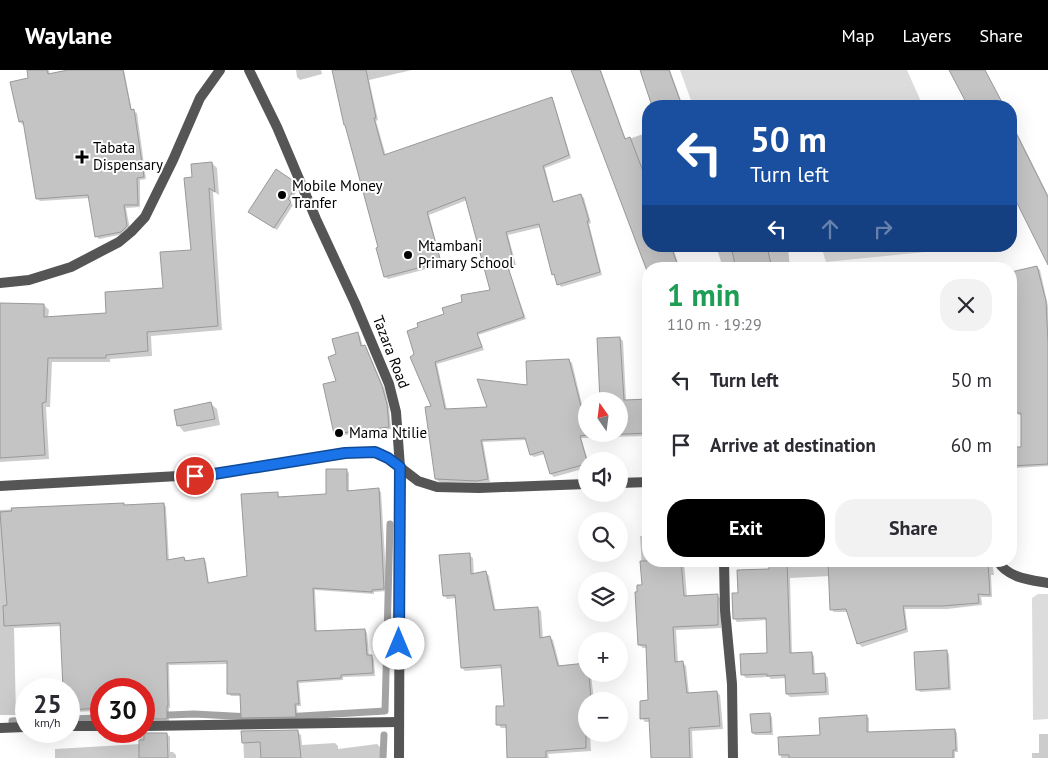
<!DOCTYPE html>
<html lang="en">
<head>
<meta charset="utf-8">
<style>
	body { margin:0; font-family:"PT Sans",sans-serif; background:#f2f2f3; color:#2b2b33; height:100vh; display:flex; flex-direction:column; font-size:19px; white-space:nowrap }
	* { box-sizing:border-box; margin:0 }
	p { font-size:16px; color:#7c7c81 }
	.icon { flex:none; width:28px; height:28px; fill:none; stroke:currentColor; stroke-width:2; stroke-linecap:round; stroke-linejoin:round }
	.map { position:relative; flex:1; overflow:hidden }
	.drawer { position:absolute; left:642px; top:192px; width:375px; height:305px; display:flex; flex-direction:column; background:#fff; border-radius:20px; box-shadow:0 5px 20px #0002 }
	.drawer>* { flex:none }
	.top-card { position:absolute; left:642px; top:30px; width:375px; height:152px; border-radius:20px; box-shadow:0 5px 20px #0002; background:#1a4fa0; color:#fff; overflow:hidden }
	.needle { width:32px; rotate:346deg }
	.fabs { position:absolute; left:578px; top:322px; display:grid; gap:10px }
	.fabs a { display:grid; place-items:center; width:50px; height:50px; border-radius:50%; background:#fff; box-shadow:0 5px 20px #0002; font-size:25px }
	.speed { position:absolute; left:15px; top:608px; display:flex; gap:10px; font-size:25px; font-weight:700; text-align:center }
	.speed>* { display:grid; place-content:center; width:65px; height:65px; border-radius:50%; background:#fff; box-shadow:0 5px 20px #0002; line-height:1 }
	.speed small { font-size:12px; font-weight:400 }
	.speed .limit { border:8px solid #d22; background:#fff; color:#111 }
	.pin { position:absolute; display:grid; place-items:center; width:42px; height:42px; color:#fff; margin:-21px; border:2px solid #fff; border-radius:50%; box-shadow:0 1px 5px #0007 }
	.me { position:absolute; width:55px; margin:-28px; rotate:0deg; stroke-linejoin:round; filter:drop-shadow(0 0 4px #0008) }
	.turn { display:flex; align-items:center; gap:18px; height:105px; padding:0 25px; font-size:22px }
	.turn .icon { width:65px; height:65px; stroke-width:2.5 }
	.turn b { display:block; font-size:35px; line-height:42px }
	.lanes { display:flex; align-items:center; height:48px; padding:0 25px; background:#0003; justify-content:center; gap:25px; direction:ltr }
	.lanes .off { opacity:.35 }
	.round { display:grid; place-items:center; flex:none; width:52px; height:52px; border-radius:20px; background:#f2f2f3 }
	.head { display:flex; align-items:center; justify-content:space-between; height:85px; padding:0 25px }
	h1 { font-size:30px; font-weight:700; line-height:38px; color:#1e9e55 }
	.action { display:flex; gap:10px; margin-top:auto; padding:10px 25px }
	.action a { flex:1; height:58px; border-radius:20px; background:#000; color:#fff; font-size:20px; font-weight:700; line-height:58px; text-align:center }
	.action a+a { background:#f2f2f3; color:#2b2b33 }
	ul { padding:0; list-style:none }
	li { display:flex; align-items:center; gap:15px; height:65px; padding:0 25px }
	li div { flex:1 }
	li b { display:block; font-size:19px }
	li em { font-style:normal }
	header { display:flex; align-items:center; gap:30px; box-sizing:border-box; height:70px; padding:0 25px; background:#000; color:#fff }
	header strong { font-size:24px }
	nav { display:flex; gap:28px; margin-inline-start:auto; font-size:18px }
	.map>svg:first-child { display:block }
	.green { fill:#dcdcdc }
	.shadow { fill:#0003 }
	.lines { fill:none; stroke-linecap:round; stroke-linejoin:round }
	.stream { stroke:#a3a3a3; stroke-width:7 }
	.building { fill:#c4c4c4; stroke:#999 }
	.service { stroke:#555; stroke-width:10 }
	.minor { stroke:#555; stroke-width:10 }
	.route-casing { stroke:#114b97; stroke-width:12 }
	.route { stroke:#1a73e8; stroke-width:9 }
	.poi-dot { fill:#000; stroke:#fff; stroke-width:2 }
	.labels { text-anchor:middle; stroke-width:4; stroke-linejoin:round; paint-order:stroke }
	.poi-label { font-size:15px; fill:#000; stroke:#fff; text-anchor:start }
	.street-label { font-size:15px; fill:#000; stroke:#fff }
</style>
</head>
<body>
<header>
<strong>Waylane</strong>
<nav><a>Map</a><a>Layers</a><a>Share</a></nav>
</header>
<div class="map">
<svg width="1048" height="688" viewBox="0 0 1048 688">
	<rect width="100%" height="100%" fill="#fff"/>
	<g class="green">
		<path d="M680,0h227l16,36h-230z"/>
		<path d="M821,176h163l-158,16z"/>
		<path d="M1038,524h10v125l-15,1 -1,-122z"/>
	</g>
	<g class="shadow">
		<path d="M28,0h21l1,5 25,-5h49l8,41 5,2 9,66 -6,1v27l-14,1 4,21 -6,5 -25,5 -3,-3 -6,-38 -50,3 -3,-3 -12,-74 -2,1 -3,-3 -8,-39 17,-4z"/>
		<path d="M296,0h25l1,4 -22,6 -3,-3z"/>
		<path d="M333,0h79l-43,10 9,40 -2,1 10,35 165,-57 3,3 17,56 -26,10 9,35 27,-8 3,3 7,25 -2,1 13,51 -41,12 -8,-13 -12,-47 -33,8 8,30 -8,2 18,52 -48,16 6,15 -47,14 10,46 42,-2 40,-22 40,-26 3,3 14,58v13h3l1,4h-9l7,23h-2v7l-32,9 -3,-3 -6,-20 -11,3 -3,-2 -4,-15 -44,2 7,40 -10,1 -41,-1 -3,-3 -3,-73 -17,-52 30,-39 17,-12 28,-12 -24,-91 -38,15 13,50 -54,14 -3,-2 -5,-29z"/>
		<path d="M573,0h28l25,70 23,-8v114h30l-6,2 7,21h-31v3z"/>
		<path d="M641,0h29l13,36h-29z"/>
		<path d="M1011,51l37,74v66l-37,-73z"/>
		<path d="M212,93l5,5 2,27 -6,-4 9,139 -71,6 1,20 -42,3v3h-58l-2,45h-4l3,52 -49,3v-158l44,1 5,5 -1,8 59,-4 57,-24 28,-39 1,-73z"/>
		<path d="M291,111l6,10 -7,11 3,3 -16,25 -24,-15z"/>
		<path d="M716,176h72l2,23h-69l2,-1z"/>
		<path d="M1037,197l3,3 8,36v160l-34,2 -2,-3 10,-17v-33h-3l-3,-3v-23l-3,-4z"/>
		<path d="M649,224v22l-7,-19z"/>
		<path d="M358,264l2,2 3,11 2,-1 2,3 18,41 4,17 2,22 -53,7 -3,-3 3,-78z"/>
		<path d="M620,268l3,3 3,60 23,-1v36l-43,1 -3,-3h16v-33h-18l-3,-62z"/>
		<path d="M211,334l6,5 3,16 -36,7 -5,-6 -3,-15z"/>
		<path d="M346,400l3,3v19l29,-2 3,2 6,99 -13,1v2l-59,-4 2,42 48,-2 2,3 2,23h2l3,3 1,17 -32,1v3l-44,3 2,23h-4l1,13 -53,1 -3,-3 -1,-21h-10l-2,-2 -1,-30 -59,1 1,43h-1v13l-25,2v-34h-43v22l-32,1v-23l-7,-63 -48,2 2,87h-16v-205l124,-6 2,2 38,-2 2,3 3,54 15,-3 3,3 17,-2 2,3 3,22 40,-7 28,-84 3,5 47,-3z"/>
		<path d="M640,466h9v25h35l3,36 30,-2 4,4v29l-45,2 2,33h5l3,3 3,28 28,-2 3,3 3,34 -31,2 1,27h-40l-2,-36h-6l-3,-4 7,-17 -2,-53h-4l-4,-3 4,-59z"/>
		<path d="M469,485l4,3 1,17 12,-3 3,4 7,36 41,-4 4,3 2,28 7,-2 3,3 7,27 26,-3v10h5l3,27h-8v33h4l1,17 -43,3 1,4h-41v-30h-7l-3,-4 7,-17 -2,-39 -38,3 -3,-3 -6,-70 -9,1 -3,-4z"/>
		<path d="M770,491h222l2,14h-3l1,22h-11l1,8 -35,4h-42l3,23 -46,15 -4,-4 -10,-31h-14l-3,-3 -1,-33 -40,2 2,76 19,-1 3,3 1,19 10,-1 3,4 1,17 -39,2 -3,-3 -1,-16 -15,1 -2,-2 -23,1 -3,-3 25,-21 -1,-34 -30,2 -3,-4 6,-24 31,-24z"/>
		<path d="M946,581l3,3 2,36 -31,2 -3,-3z"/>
		<path d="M769,644l3,3 1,18h-18l-2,-2z"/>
		<path d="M866,646l3,2v15l86,-3 2,3 1,19h-3v6h-174l-2,-19 43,-3z"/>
		<path d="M140,662l4,2h23l3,3v15h3l3,3v3h-121v-9l85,-5z"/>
		<path d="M297,662l4,3 1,10 33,-2 3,3v3l39,-5 3,3 1,11h-137l-1,-25z"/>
		<path d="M1039,664h9v24h-16v-5h7z"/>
	</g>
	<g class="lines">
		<g class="stream">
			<path d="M144,646l50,-2 74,4 117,-7 5,-187"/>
			<path d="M69,649l32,-1"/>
			<path d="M12,651l14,-1"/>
			<path d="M383,688l1,-23"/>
		</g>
	</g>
	<g class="building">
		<path d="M27,0h20l1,4 20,-4h55l8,40 3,-1 10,68 -7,1 1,27h-14l3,21 -6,6 -26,5 -7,-42 -52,4 -13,-78 -4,1 -9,-40 18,-4z"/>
		<path d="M332,0h34l10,48h-2l10,37 168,-58 17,58 -26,11 10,36 28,-8 8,27h-2l13,51 -43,13 -3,-11 -2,1 -13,-51 -33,8 8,31 -7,1 17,53 -47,16 5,14 -47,15 10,47 42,-2 -10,-28 50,6 -1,-24 43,-2 17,67v8l2,1 -8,1 7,25 -1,3 -36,10 -7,-23 -13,4 -5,-17 -44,2 7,39 -11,2 -42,-2 -10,-72 6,-1 -21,-49 4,-3 -7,-23 11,-4 -1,-4 27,-9 -2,-6 20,-6 -1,-7 29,-5 -25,-93 -38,15 14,50 -57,15 -8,-29 2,-1 -33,-122h-1z"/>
		<path d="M571,0h29l25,69 5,-2 19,50v59h22l8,23h-30l-2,2z"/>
		<path d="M640,0h29l13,36h-30z"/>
		<path d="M949,0h36l19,36h-36z"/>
		<path d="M1011,53l37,74v68l-37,-74z"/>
		<path d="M212,92l3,30 -6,-4 9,138 -71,6 1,19 -42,4v3h-58l-2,44 -4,1 3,52 -45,3v-155l44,1v13l62,-4 -1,-21 58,-4 -3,-36 31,-2 -7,-72 8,-1 -1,-13z"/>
		<path d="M276,99l16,11 3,8 -7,11 3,3 -17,26 -26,-16z"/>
		<path d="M731,176h36l5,23h-36z"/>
		<path d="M1037,196l9,35 2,42v121l-37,2v-19h10v-34h-6v-27h-4v-114z"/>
		<path d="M358,262l3,14 4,-1 17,41 5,18 2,23 -55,7 -11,-50 13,-3 -8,-24 8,-3 -4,-15z"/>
		<path d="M620,267l4,63 25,-1v34l-48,2 18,-1v-33h-19l-3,-63z"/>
		<path d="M211,332l4,17 -38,7 -3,-16z"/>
		<path d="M326,399h21v22l32,-3 5,101 -12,1v2l-59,-4 2,43 50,-2 2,26h5l1,18 -32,2v3l-44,3 2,23h-4l1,13 -55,1 -1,-24h-13v-33l-60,2 1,43h-1v13h-23v-30h-43v19l-32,2v-21h-6l-3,-66 -56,3 -1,-20 4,-1 -7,-93 12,-1 -1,-3 113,-5v2l40,-2 3,57 17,-3 1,4 19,-3 4,25 39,-7 -6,-82 37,-2v5l48,-3z"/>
		<path d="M470,483l1,21 15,-3 8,39 44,-3 2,31 10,-2 8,30 28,-3v11h3l2,27h-5v47l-40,3v7h-39l-1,-33h-10v-19h8l-3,-41 -40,3 -6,-73 -12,1 -4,-41z"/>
		<path d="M640,491h41l3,35 34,-2v31l-45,2 2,35 8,-1 4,32 30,-2 3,35 -31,2 1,30h-39l-2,-40 -9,1v-18l8,-1 -2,-55h-8l-3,-53h2v-7h5z"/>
		<path d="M769,491h18l3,92 22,-1 1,22 12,-1 1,19 -40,2 -1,-19 -18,1v-2l-26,1 -1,-21 27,-1 -1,-35 -33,1 -1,-26h6l-1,-23 32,-1z"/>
		<path d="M828,491h160l2,34 -12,-1 1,9 -36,3h-40l3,23 -49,15 -11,-35 -16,1z"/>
		<path d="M947,580l2,38 -33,2 -2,-38z"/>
		<path d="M770,643l1,19 -19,1 -2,-19z"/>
		<path d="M867,645v17l88,-3 1,21h-3v8h-164v-3h-10l-1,-18 42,-2 -1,-17z"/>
		<path d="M298,660l3,28h-40l-1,-16 -18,1 -1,-12z"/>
		<path d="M144,663h23l1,25h-29v-18h5z"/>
	</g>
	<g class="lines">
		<path class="service" d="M0,213l29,-3 42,-13 48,-25 12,-10 14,-15 28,-57 27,-62 20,-28"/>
		<g class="minor">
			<path d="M249,0l28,57 39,92 39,84 34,81 7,28 4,55 -1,291"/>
			<path d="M619,413l30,-1"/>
			<path d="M0,416l214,-12 131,-21 30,-1 13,6 30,23 19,6 42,1 107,-4"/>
			<path d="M724,491l1,49 7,74 1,74"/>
			<path d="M998,491c9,17 33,19 50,22"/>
			<path d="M69,656h32"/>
			<path d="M144,656l255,-4"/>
			<path d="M0,658l26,-1"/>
		</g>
	</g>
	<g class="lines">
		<defs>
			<path id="route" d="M195,406l19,-2 131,-21 30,-1 13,6 12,9 -1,177"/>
		</defs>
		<use href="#route" class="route-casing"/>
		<use href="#route" class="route"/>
	</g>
	<g class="poi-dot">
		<path d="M79.5 79.5h5v5h5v5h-5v5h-5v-5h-5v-5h5z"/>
		<circle cx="282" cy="125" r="5"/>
		<circle cx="408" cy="185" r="5"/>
		<circle cx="339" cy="363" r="5"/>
	</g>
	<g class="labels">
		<g class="poi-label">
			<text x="93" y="83">Tabata<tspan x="93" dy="17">Dispensary</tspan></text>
			<text x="292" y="121">Mobile Money<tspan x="292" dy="17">Tranfer</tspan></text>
			<text x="418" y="181">Mtambani<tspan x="418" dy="17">Primary School</tspan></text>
			<text x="349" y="368">Mama Ntilie</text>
		</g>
		<g class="street-label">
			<text transform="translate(391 282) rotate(69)" y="5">Tazara Road</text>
		</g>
	</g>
</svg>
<div class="fabs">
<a><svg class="needle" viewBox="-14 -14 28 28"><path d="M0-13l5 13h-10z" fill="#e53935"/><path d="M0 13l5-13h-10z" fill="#7c7c81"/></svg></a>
<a><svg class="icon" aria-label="sound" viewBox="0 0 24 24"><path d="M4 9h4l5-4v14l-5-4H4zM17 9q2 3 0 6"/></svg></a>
<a><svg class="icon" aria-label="search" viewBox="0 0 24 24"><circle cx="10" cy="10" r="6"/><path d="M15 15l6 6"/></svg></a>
<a><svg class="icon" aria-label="layers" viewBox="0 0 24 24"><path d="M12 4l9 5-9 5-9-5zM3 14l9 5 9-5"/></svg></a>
<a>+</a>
<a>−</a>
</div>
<div class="speed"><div>25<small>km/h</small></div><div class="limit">30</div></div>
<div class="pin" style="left:195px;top:406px;background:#d93025"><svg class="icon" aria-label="arrive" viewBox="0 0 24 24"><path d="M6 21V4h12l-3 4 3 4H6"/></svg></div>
<svg class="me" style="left:399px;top:574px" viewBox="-20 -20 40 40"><circle r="19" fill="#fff"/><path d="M0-13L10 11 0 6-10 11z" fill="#1a73e8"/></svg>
<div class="top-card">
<div class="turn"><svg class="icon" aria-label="left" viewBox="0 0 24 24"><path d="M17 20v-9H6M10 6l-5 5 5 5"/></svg><div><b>50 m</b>Turn left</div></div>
<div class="lanes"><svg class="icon" aria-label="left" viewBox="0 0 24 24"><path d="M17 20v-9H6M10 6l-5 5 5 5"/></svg><svg class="icon off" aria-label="ahead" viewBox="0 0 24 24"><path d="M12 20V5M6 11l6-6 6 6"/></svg><svg class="icon off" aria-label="right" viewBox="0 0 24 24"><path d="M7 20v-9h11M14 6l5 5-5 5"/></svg></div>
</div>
<section class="drawer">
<div class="head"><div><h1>1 min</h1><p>110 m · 19:29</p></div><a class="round"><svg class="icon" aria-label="close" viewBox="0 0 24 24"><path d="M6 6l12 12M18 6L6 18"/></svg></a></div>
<ul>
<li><svg class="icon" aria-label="left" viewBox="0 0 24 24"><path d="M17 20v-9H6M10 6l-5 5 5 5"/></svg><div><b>Turn left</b></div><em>50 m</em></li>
<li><svg class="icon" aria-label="arrive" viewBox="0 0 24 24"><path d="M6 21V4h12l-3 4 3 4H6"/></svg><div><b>Arrive at destination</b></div><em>60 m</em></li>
</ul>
<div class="action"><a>Exit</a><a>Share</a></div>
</section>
</div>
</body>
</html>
